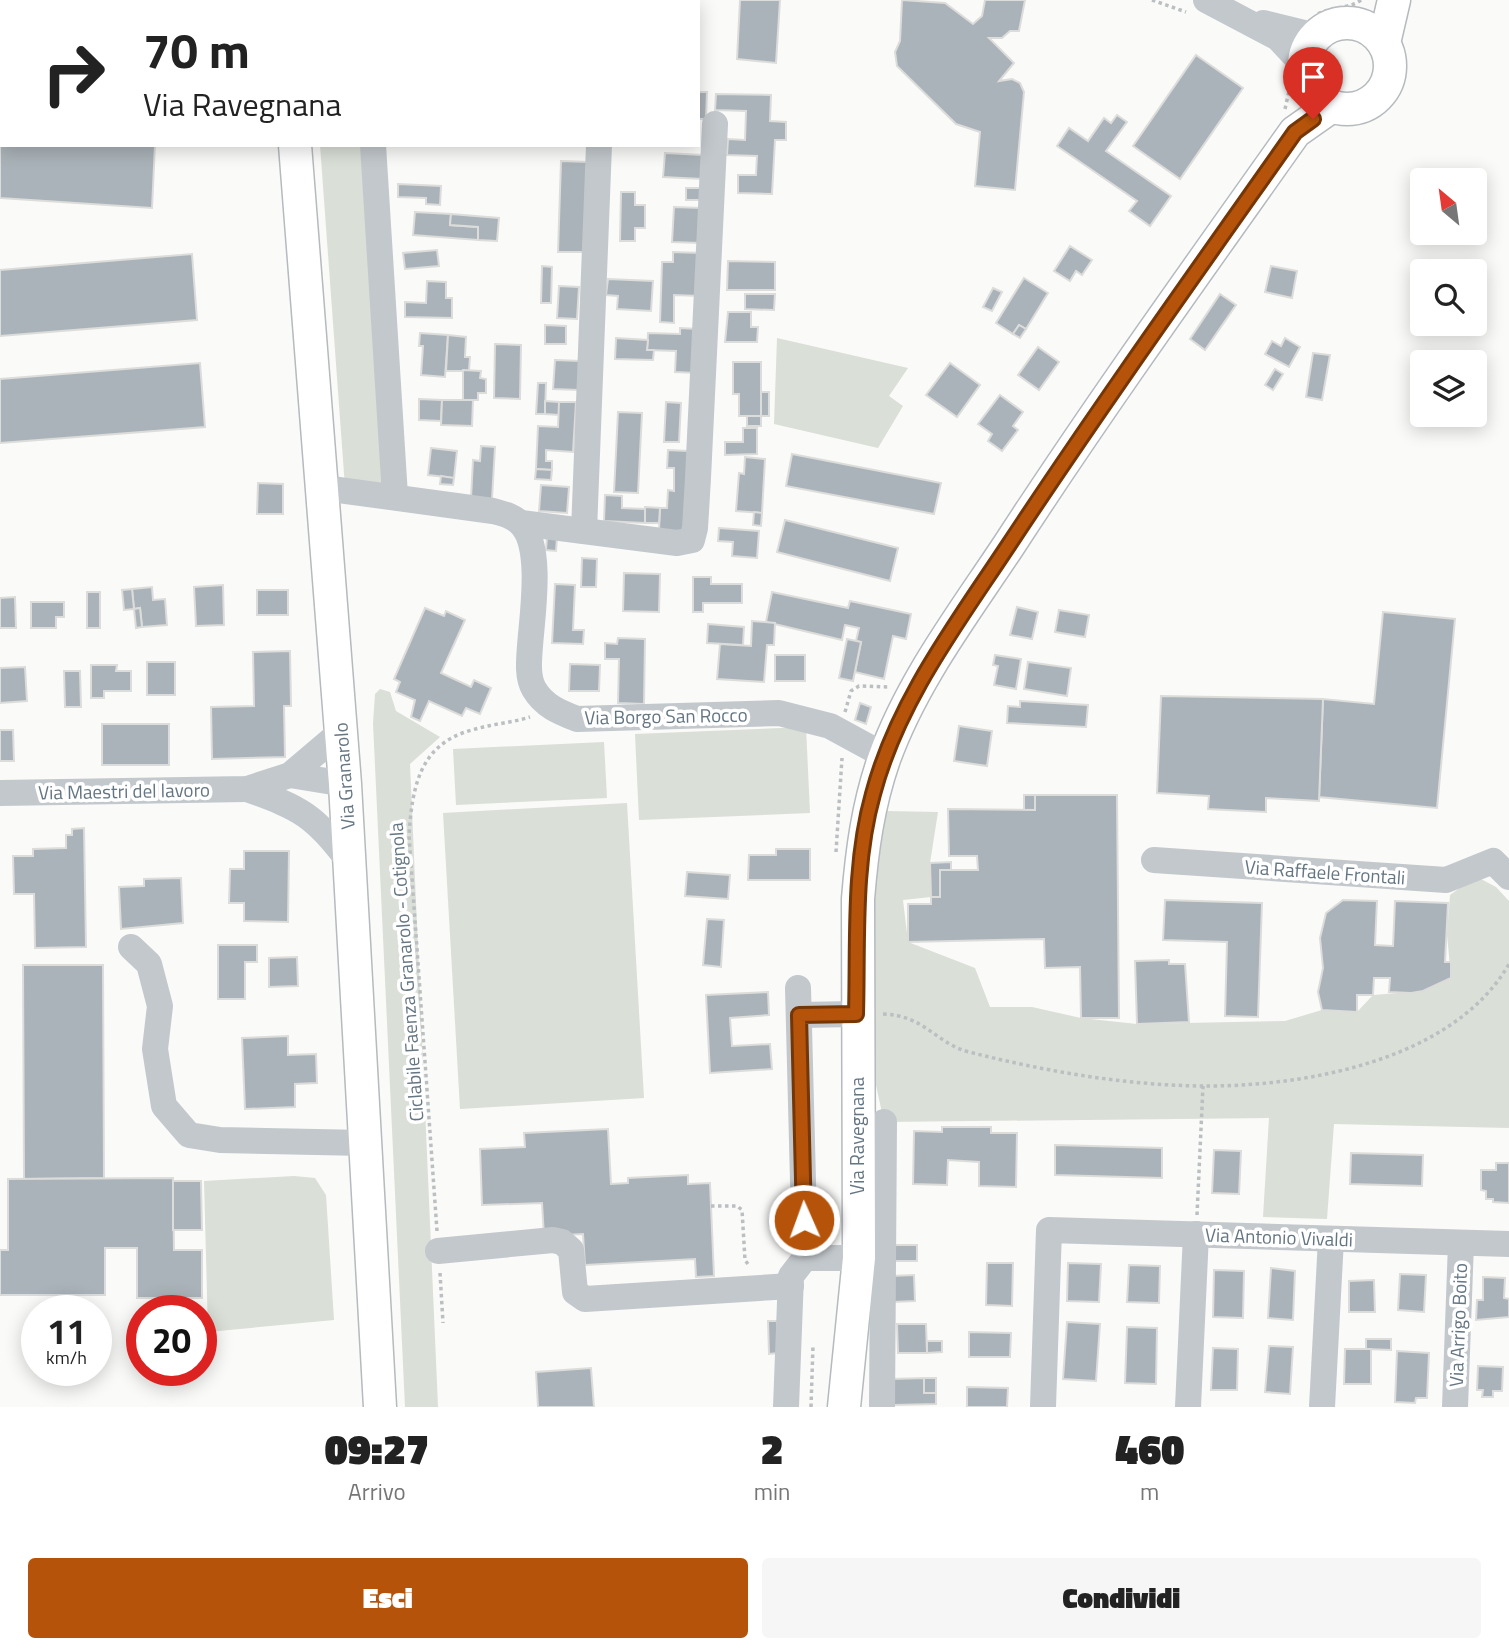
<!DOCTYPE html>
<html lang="it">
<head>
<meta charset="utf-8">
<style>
	body { margin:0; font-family:"Titillium Web",sans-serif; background:#f6f6f6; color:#222; height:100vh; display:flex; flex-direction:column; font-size:26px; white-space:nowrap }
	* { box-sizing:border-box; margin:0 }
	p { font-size:23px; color:#767676 }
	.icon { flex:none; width:38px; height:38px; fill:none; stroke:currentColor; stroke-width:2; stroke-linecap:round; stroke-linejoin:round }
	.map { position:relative; height:1407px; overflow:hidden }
	.panel { display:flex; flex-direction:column; background:#fff; flex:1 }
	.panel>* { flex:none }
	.guide { position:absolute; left:0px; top:0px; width:700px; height:147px; box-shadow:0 4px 18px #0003; background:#fff; color:#222; overflow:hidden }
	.needle { width:46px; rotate:331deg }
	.controls { position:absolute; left:1410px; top:168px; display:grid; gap:14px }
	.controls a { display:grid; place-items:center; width:77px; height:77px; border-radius:7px; background:#fff; box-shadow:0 4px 18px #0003; font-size:35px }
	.speed { position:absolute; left:21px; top:1295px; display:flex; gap:14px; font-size:35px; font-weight:700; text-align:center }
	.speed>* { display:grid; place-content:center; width:91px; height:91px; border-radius:50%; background:#fff; box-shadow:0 4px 18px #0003; line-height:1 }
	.speed small { font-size:18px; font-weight:400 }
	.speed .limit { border:10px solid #d22; background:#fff; color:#111 }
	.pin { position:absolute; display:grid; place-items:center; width:60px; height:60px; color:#fff; margin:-72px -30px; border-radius:50% 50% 50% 0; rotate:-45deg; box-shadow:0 0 7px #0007 }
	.pin .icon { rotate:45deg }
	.me { position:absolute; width:77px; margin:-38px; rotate:358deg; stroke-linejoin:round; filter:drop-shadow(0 0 5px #0008) }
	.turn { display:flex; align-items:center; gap:24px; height:147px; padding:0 28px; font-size:32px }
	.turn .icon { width:91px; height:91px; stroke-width:2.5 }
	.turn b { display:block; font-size:49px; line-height:60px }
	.eta { display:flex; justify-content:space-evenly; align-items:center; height:119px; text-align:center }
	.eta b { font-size:42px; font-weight:800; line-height:49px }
	.primary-button { display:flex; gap:14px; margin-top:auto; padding:14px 28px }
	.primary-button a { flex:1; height:80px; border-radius:7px; background:#b45309; color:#fff; font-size:28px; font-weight:800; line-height:80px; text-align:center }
	.primary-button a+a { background:#f6f6f6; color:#222 }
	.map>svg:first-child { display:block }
	.green { fill:#dadfd7 }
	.building { fill:#aab3b9; stroke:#dcdcda; stroke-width:2 }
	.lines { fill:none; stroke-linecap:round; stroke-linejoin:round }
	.major-casing { stroke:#b5babe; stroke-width:35 }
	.path { stroke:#bbbfc2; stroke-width:3.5; stroke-dasharray:3.5 3.5; stroke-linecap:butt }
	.minor { stroke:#c3c8cc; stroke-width:26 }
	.major { stroke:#fff; stroke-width:32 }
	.route-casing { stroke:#753606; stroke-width:18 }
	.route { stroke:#b45309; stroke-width:12 }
	.labels { text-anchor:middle; stroke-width:7; stroke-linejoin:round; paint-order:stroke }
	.street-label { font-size:19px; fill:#657683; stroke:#fff }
</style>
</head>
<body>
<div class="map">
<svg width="1509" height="1407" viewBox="0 0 1509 1407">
	<rect width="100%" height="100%" fill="#fafaf8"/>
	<g class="green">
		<path d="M320,145h46l18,339 -39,3z"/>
		<path d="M777,338l131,30 -19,28 14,10 -25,42 -104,-24z"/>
		<path d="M380,689l10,3 6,19 44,26 -30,27 28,643h-33l-32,-684 2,-29z"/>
		<path d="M806,727l4,86 -171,7 -4,-86z"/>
		<path d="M604,742l3,56 -151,7 -3,-56z"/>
		<path d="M627,803l17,295 -184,11 -17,-296z"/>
		<path d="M886,811l52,1 -8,51 1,34 -28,3 5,42 67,26 15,39h42l49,11 56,6 148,-3 37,-11 35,2 16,-17 50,-4 28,-13 -4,-44 3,-39 14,-10 17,-6 15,8 13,14v227l-175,-4 -7,95 -64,-2 6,-99 -385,4 -20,-92 3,-89z"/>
		<path d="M294,1176l21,2 11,17 8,125 -126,12 -4,-151z"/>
	</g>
	<g class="building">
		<path d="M58,0h51l-13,2z"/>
		<path d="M509,0h40l-40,2z"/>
		<path d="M588,0h47l-47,2z"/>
		<path d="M654,0h43l-43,2z"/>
		<path d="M740,0h40l-4,63 -39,-4z"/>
		<path d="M902,0l43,3 28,21 9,-8 3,-16h40l-6,31h-9l-8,7h-13l25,25 -15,18 13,-2 8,4 4,9 -9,98 -40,-4 5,-54 -24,-8 -59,-58 -2,-14 5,-11z"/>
		<path d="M1196,55l47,33 -63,91 -47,-33z"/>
		<path d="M0,58l2,87h153l-3,63 -152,-10z"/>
		<path d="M698,92h9l-1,27h-8z"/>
		<path d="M716,94l55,1 -1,26 16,1v18h-11l-3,54 -34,-1v-18h18l1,-19 -30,-1 1,-16 17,1 1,-29 -31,-1z"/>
		<path d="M1117,115l10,7 -21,29 65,45 -21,30 -21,-15 8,-10 -80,-55 12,-18 19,13 16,-23 7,5z"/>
		<path d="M665,153l38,2 -1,24 -39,-2z"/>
		<path d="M561,161l28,1 -2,90h-29z"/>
		<path d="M398,184l43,2 -1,19 -14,-1v-6l-28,-1z"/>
		<path d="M686,188h17l1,12h-18z"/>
		<path d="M621,192h14v13h10v23h-10v13h-15z"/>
		<path d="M674,207l28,1 -2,35 -28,-1z"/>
		<path d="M415,212l36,2 -1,11 28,2v13l-65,-5z"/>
		<path d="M451,214l48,4 -2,23 -19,-1v-13l-28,-2z"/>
		<path d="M1070,246l22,14 -10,15 -6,-4 -6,10 -16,-10z"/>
		<path d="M437,250l2,16 -34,3 -2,-16z"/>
		<path d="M673,252l28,1 -1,43 -26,-1v28l-14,-1 2,-60h11z"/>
		<path d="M192,254l5,66 -197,16v-66z"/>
		<path d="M728,261l47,1v28h-48z"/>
		<path d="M542,266l10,1 -1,36h-10z"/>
		<path d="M1271,266l26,5 -5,27 -27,-6z"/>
		<path d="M1024,278l24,15 -22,36 -7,-4 -6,9 -17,-11z"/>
		<path d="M608,279l45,2 -2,30 -34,-2 1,-13 -12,-1z"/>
		<path d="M427,281l19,1v16h6v20l-47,-1v-15l21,1z"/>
		<path d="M559,286l20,1 -2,32 -20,-1z"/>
		<path d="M993,288l9,4 -10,19 -9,-4z"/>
		<path d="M745,294h30l-1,16 -29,-1z"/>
		<path d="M1220,294l16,11 -31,45 -15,-11z"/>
		<path d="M728,312h23v15h7l-1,15h-32z"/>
		<path d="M545,325l21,1v18h-21z"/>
		<path d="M1019,325l7,4 -6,9 -7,-4z"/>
		<path d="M680,328l18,1 -2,44 -21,-1 1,-21 -29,-1 1,-17 32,1z"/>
		<path d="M420,333l28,2 -3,42 -24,-2 2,-29h-4z"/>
		<path d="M448,335l18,2 -1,20h5l-1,14h-23z"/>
		<path d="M616,338l32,2 -1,10h7l-1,10 -38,-1z"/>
		<path d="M1285,338l15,9 -11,20 -24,-13 7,-13 9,5z"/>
		<path d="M495,344l26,1 -1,54 -26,-1z"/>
		<path d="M1038,347l21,15 -20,28 -21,-15z"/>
		<path d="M1313,353l17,2 -8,45 -16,-3z"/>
		<path d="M555,360l26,1 -2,29 -26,-1z"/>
		<path d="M733,362h28v54h-22v-22h-6z"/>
		<path d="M200,363l5,64 -205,16v-64z"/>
		<path d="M950,363l30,22 -23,32 -31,-22z"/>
		<path d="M1275,369l8,5 -10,16 -8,-5z"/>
		<path d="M463,370l18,1 -1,7 6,1v14h-8v7h-15z"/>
		<path d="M538,383h8l-1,31h-9z"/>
		<rect x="761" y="392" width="8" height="24"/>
		<path d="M1000,395l23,17 -10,14 5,4 -16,21 -14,-10 4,-7 -14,-10z"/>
		<path d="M419,399l23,1 -1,21 -22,-1z"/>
		<path d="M442,400h31l-1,26 -31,-1z"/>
		<path d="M545,401l14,1v13l-14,-1z"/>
		<path d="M559,402h17l-3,50 -27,-2v11h6v9l-16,-1 2,-43 20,1z"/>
		<path d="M666,402l15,1 -2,39h-15z"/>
		<path d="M618,412l24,1 -4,80 -24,-1z"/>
		<rect x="747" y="416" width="14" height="10"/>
		<path d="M743,428h14v26l-32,1v-13h18z"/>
		<path d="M481,446l14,1 -3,52 -21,-1 2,-38 7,1z"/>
		<path d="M431,448l26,3 -3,27 -26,-3z"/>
		<path d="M668,450l20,1 -3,81 -26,-1 1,-23h7l1,-18 6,1v-23h-7z"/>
		<path d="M792,454l149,29 -7,31 -148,-28z"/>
		<path d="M745,457l20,2 -3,54 -26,-2 3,-38 5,1z"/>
		<path d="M536,469l16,1 -1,10 -16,-1z"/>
		<path d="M441,476l13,2 -1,7 -13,-1z"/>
		<path d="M258,483l25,1v30h-26z"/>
		<path d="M541,485l28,2 -2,26 -28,-2z"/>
		<path d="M605,495l17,1v12l23,1v14l-41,-2z"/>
		<path d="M645,507l15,1 -1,15h-14z"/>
		<path d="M754,512l8,1 -1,13 -8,-1z"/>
		<path d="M785,520l113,28 -8,33 -113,-29z"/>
		<path d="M719,528l40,3 -2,27 -25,-2 1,-14 -15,-1z"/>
		<path d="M547,538h10l-1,13 -10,-1z"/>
		<path d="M582,558l15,1 -1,28h-15z"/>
		<path d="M624,573l36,1 -1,38 -36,-1z"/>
		<path d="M693,577h18v7h31v19h-39v9h-10z"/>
		<path d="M555,584l20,1 -2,45h11l-1,14 -31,-1z"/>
		<path d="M223,585l1,40 -28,1 -2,-39z"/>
		<path d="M152,587l1,13 12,-1 2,26 -25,2 -2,-19 -6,1 -2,-20z"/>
		<path d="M132,589l2,20 -10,1 -2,-20z"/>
		<rect x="257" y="590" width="31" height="25"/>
		<rect x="87" y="592" width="13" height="36"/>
		<path d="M772,592l76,16 2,-7 61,13 -5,25 -13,-3 -9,43 -29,-7 6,-30 -5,-1 3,-13 -14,-3 -3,15 -76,-18z"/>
		<path d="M15,597l1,31h-16v-30z"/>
		<path d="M31,602h33v15h-8v11h-25z"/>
		<path d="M1017,607l21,5 -6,27 -22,-4z"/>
		<path d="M140,608l2,19 -6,1 -2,-19z"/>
		<path d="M425,608l19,8 2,-5 19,9 -24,53 30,14 3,-7 17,8 -11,26 -14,-6 -4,8 -33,-15 -9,20 -9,-4 4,-17 -19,-8 4,-10 -6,-3z"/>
		<path d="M1059,610l30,5 -4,22 -30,-5z"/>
		<path d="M1383,612l72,7 -18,189 -118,-11 4,-98 51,5z"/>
		<path d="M752,621l23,2 -1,22h-7l-3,37 -47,-3 3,-35 31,2z"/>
		<path d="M708,624l36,3 -1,18 -36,-2z"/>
		<path d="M618,638l27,1 -1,65 -26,-1 1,-44h-14v-16l12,1z"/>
		<path d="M847,639l14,3 -8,39 -14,-3z"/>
		<path d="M290,651l1,55h-7l1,51 -73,2 -1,-52 43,-1 -1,-54z"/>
		<rect x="775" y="655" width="30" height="26"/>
		<path d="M995,655l26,4 -5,30 -22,-4 4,-19 -5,-1z"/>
		<rect x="147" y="662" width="28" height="33"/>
		<path d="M1028,662l43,6 -4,28 -43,-7z"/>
		<path d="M570,664l30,1 -1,26h-30z"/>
		<path d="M91,665h26l-1,6h15v20h-27v7h-13z"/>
		<path d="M25,667l2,34 -27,2v-35z"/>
		<path d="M64,671h16l1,36h-16z"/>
		<path d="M1161,696l162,3 -4,102 -53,-3v14l-58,-3 1,-13 -52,-3z"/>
		<path d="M1020,701l68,4 -2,22 -79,-4 1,-17 12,1z"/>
		<path d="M860,703l11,4 -5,17 -11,-4z"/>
		<rect x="102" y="724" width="67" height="41"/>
		<path d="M959,726l33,5 -5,35 -33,-5z"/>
		<path d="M0,730h13l1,31h-14z"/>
		<rect x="1024" y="795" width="11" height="15"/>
		<path d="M1035,795h82l2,223h-38l-1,-51 -35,1 -1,-29 -136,3v-38h23v-7h9v-27h38l-1,-14h-28l-1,-47 87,1z"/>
		<path d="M84,828l2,119 -51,1 -1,-54h-20l-1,-38h20v-7l33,-1v-13h6v-6z"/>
		<path d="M776,849h34v31h-62l1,-25h27z"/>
		<path d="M244,851h45l-1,71 -44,-1v-18h-15l1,-34h14z"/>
		<path d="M951,862v8h-11v27h-9l-1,-34z"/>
		<path d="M687,872l43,3 -2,24 -43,-3z"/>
		<path d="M181,878l2,45 -62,6 -2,-42 25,-1v-7z"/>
		<path d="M1165,900l97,3 -4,114 -33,-1 2,-74 -64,-2z"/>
		<path d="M1343,900l34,1 -2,44 18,1 2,-45 53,2 -3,59h6v16l-28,13 -12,2 -22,-1 1,-14h-16l-1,17h-16v17l-35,-2 -4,-18 5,-24 -3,-30 6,-25z"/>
		<path d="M707,919l17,1 -3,47 -18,-2z"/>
		<path d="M218,945h39v17h-12v37h-27z"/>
		<path d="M297,957l1,29 -29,1v-29z"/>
		<path d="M1169,960v4h16l4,58 -52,2 -2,-63z"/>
		<path d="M23,965h80l1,213 -80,1z"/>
		<path d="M768,992l1,23 -39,3 2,28 38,-2 2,25 -62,4 -4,-78z"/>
		<path d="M288,1036v19l28,-1 1,29 -22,1v23l-50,2 -3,-71z"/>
		<path d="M942,1127h49v6h26l-1,54 -37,-1v-24l-31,-2 -1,25 -34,-1 1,-53 28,1z"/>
		<path d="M608,1129l3,55 17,-1v-5l60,-3v9l22,-1 4,93 -18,1 -1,-18 -110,6 -2,-31 -39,2 -2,-33 -60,2 -2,-56 45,-2 -1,-14z"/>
		<path d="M1055,1145l107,3v30l-107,-3z"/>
		<path d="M1214,1150l27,1 -2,43 -27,-1z"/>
		<path d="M1351,1153l72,2 -1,31 -72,-2z"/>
		<path d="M1496,1163h13v40l-16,-1v-3h-7v-8l-5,-1v-20h15z"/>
		<path d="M173,1178l1,72h28v48h-65v-50h-32v47h-105v-45h8v-71z"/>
		<path d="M173,1181h28l1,49h-29z"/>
		<rect x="892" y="1245" width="25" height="16"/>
		<path d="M987,1263h26l-1,43 -26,-1z"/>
		<path d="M1068,1263l33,1 -2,38 -32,-1z"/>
		<path d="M1129,1265l31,1 -1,37 -32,-1z"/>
		<path d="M1271,1268l24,3 -2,49 -25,-2z"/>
		<path d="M1214,1270l30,1 -1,47 -30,-1z"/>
		<path d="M1400,1274l26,1 -2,37 -26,-2z"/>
		<path d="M914,1275l1,26 -23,1 -1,-26z"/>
		<path d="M1483,1277l22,1 -1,20 5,1v18l-33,3 1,-20h6z"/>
		<path d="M1374,1280l1,32h-26v-31z"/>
		<path d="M768,1321h9l1,32 -9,1z"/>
		<path d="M1067,1322l33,2 -4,57 -33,-2z"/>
		<path d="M897,1324h29l1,29h-29z"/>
		<path d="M1127,1327l30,1 -1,56 -31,-1z"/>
		<path d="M969,1332l42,1 -1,24h-41z"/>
		<path d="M1366,1339h25v11l-25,-1z"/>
		<path d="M927,1341h15v11l-15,1z"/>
		<path d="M1269,1346l24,1 -3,47 -25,-2z"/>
		<path d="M1213,1348l25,1 -1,41h-26z"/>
		<path d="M1345,1349h26v35h-27z"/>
		<path d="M1397,1351l32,2 -2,45h-11l-1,5 -20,-1z"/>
		<path d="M1478,1366l25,1 -1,24h-9v6h-11l1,-7h-6z"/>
		<path d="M591,1368l3,39h-56l-2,-35z"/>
		<rect x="924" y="1378" width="12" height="15"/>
		<path d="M924,1378v15h12v11l-44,1v-26z"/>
		<path d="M967,1387l41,1 -1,19h-40z"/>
	</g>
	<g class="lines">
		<defs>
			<g id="major">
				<path d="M283,0v2"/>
				<circle cx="1347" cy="66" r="43"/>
				<path d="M1384,43l10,-43"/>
				<path d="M295,145l50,639 35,623"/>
				<path d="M844,1407l15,-149 -1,-359c4,-49 10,-94 26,-140 28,-78 80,-146 125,-214 91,-140 189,-276 286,-413l37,-26"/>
			</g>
		</defs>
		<use href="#major" class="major-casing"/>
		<g class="path">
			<path d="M1152,0l34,12"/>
			<path d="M1318,14c14,-8 32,-5 43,-14"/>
			<path d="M1285,109l6,-27"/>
			<path d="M845,712l6,-21 8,-5 31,1"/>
			<path d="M836,852l6,-94"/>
			<path d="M883,1014c41,1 54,30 86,38 75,19 154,33 232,34 103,1 252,-25 308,-122"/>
			<path d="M711,1206h26l5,4 3,50 5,7"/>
			<path d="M1197,1215l6,-129"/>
			<path d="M437,1231l-28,-395c3,-48 10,-92 63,-106 19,-6 39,-7 58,-13"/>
			<path d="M440,1273l3,50"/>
			<path d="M811,1407l2,-61"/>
		</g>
		<g class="minor">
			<path d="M364,0v2"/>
			<path d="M1206,0l72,38 26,28"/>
			<path d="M465,2v-2"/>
			<path d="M1263,23l53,13"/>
			<path d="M373,145l22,351"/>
			<path d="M324,488l169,23c11,3 21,5 29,14 21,23 10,92 8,121 -1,14 -3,31 4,43 10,17 25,23 43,30l202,-6 51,13 55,30"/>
			<path d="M521,523l156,20 15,-3 3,-12 3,-50 17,-354"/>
			<path d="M584,531l15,-386"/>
			<path d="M290,775l55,9"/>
			<path d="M247,789c56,20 66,26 102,72"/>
			<path d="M0,793l247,-4 43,-14 52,-44"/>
			<path d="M1154,860l292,20 47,-19 16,16"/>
			<path d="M131,947l18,17 11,42 -5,43 9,57 25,29 31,5 145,3"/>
			<path d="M799,1015l57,-1"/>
			<path d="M438,1251l115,-11 9,2 9,8 4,42 10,7 206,-13"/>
			<path d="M805,1258h73"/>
			<path d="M786,1407l5,-131 14,-18 -7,-270"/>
			<path d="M882,1407l2,-285"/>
			<path d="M1043,1407l6,-177 460,14"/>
			<path d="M1188,1407l8,-173"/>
			<path d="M1322,1407l9,-168"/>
			<path d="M1455,1407l6,-164"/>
		</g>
		<use href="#major" class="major"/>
	</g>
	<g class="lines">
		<defs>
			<path id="route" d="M804,1220l-5,-205 57,-1c2,-73 -3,-149 17,-220 24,-91 82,-168 133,-245 93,-141 191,-278 289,-417l18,-13"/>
		</defs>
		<use href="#route" class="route-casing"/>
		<use href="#route" class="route"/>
	</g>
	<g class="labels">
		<g class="street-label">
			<text transform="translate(666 716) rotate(-1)" y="7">Via Borgo San Rocco</text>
			<text transform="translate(344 776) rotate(-94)" y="7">Via Granarolo</text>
			<text transform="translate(124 791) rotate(-1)" y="7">Via Maestri del lavoro</text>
			<text transform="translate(1325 872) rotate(4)" y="7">Via Raffaele Frontali</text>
			<text transform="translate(406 972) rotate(-94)" y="7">Ciclabile Faenza Granarolo - Cotignola</text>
			<text transform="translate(857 1136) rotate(-90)" y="7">Via Ravegnana</text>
			<text transform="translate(1279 1237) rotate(2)" y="7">Via Antonio Vivaldi</text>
			<text transform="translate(1458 1325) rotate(-88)" y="7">Via Arrigo Boito</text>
		</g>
	</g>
</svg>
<div class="controls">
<a><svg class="needle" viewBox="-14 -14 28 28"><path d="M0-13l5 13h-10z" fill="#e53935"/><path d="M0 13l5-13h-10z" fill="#767676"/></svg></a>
<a><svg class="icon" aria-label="search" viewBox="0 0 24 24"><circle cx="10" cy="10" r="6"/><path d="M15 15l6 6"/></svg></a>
<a><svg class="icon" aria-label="layers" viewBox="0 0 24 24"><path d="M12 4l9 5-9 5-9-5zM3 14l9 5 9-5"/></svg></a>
</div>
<div class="speed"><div>11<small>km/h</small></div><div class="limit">20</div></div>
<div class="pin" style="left:1313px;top:119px;background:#d93025"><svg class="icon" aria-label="arrive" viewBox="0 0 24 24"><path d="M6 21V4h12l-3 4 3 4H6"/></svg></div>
<svg class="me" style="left:804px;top:1220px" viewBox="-20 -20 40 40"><circle r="17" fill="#b45309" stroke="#fff" stroke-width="3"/><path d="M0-11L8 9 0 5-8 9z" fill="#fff"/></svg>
<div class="guide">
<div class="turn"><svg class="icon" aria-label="right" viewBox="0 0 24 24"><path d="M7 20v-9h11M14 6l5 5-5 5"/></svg><div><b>70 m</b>Via Ravegnana</div></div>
</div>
</div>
<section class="panel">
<div class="eta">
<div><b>09:27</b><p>Arrivo</p></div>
<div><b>2</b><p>min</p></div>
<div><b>460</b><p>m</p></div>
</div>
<div class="primary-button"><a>Esci</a><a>Condividi</a></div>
</section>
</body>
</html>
